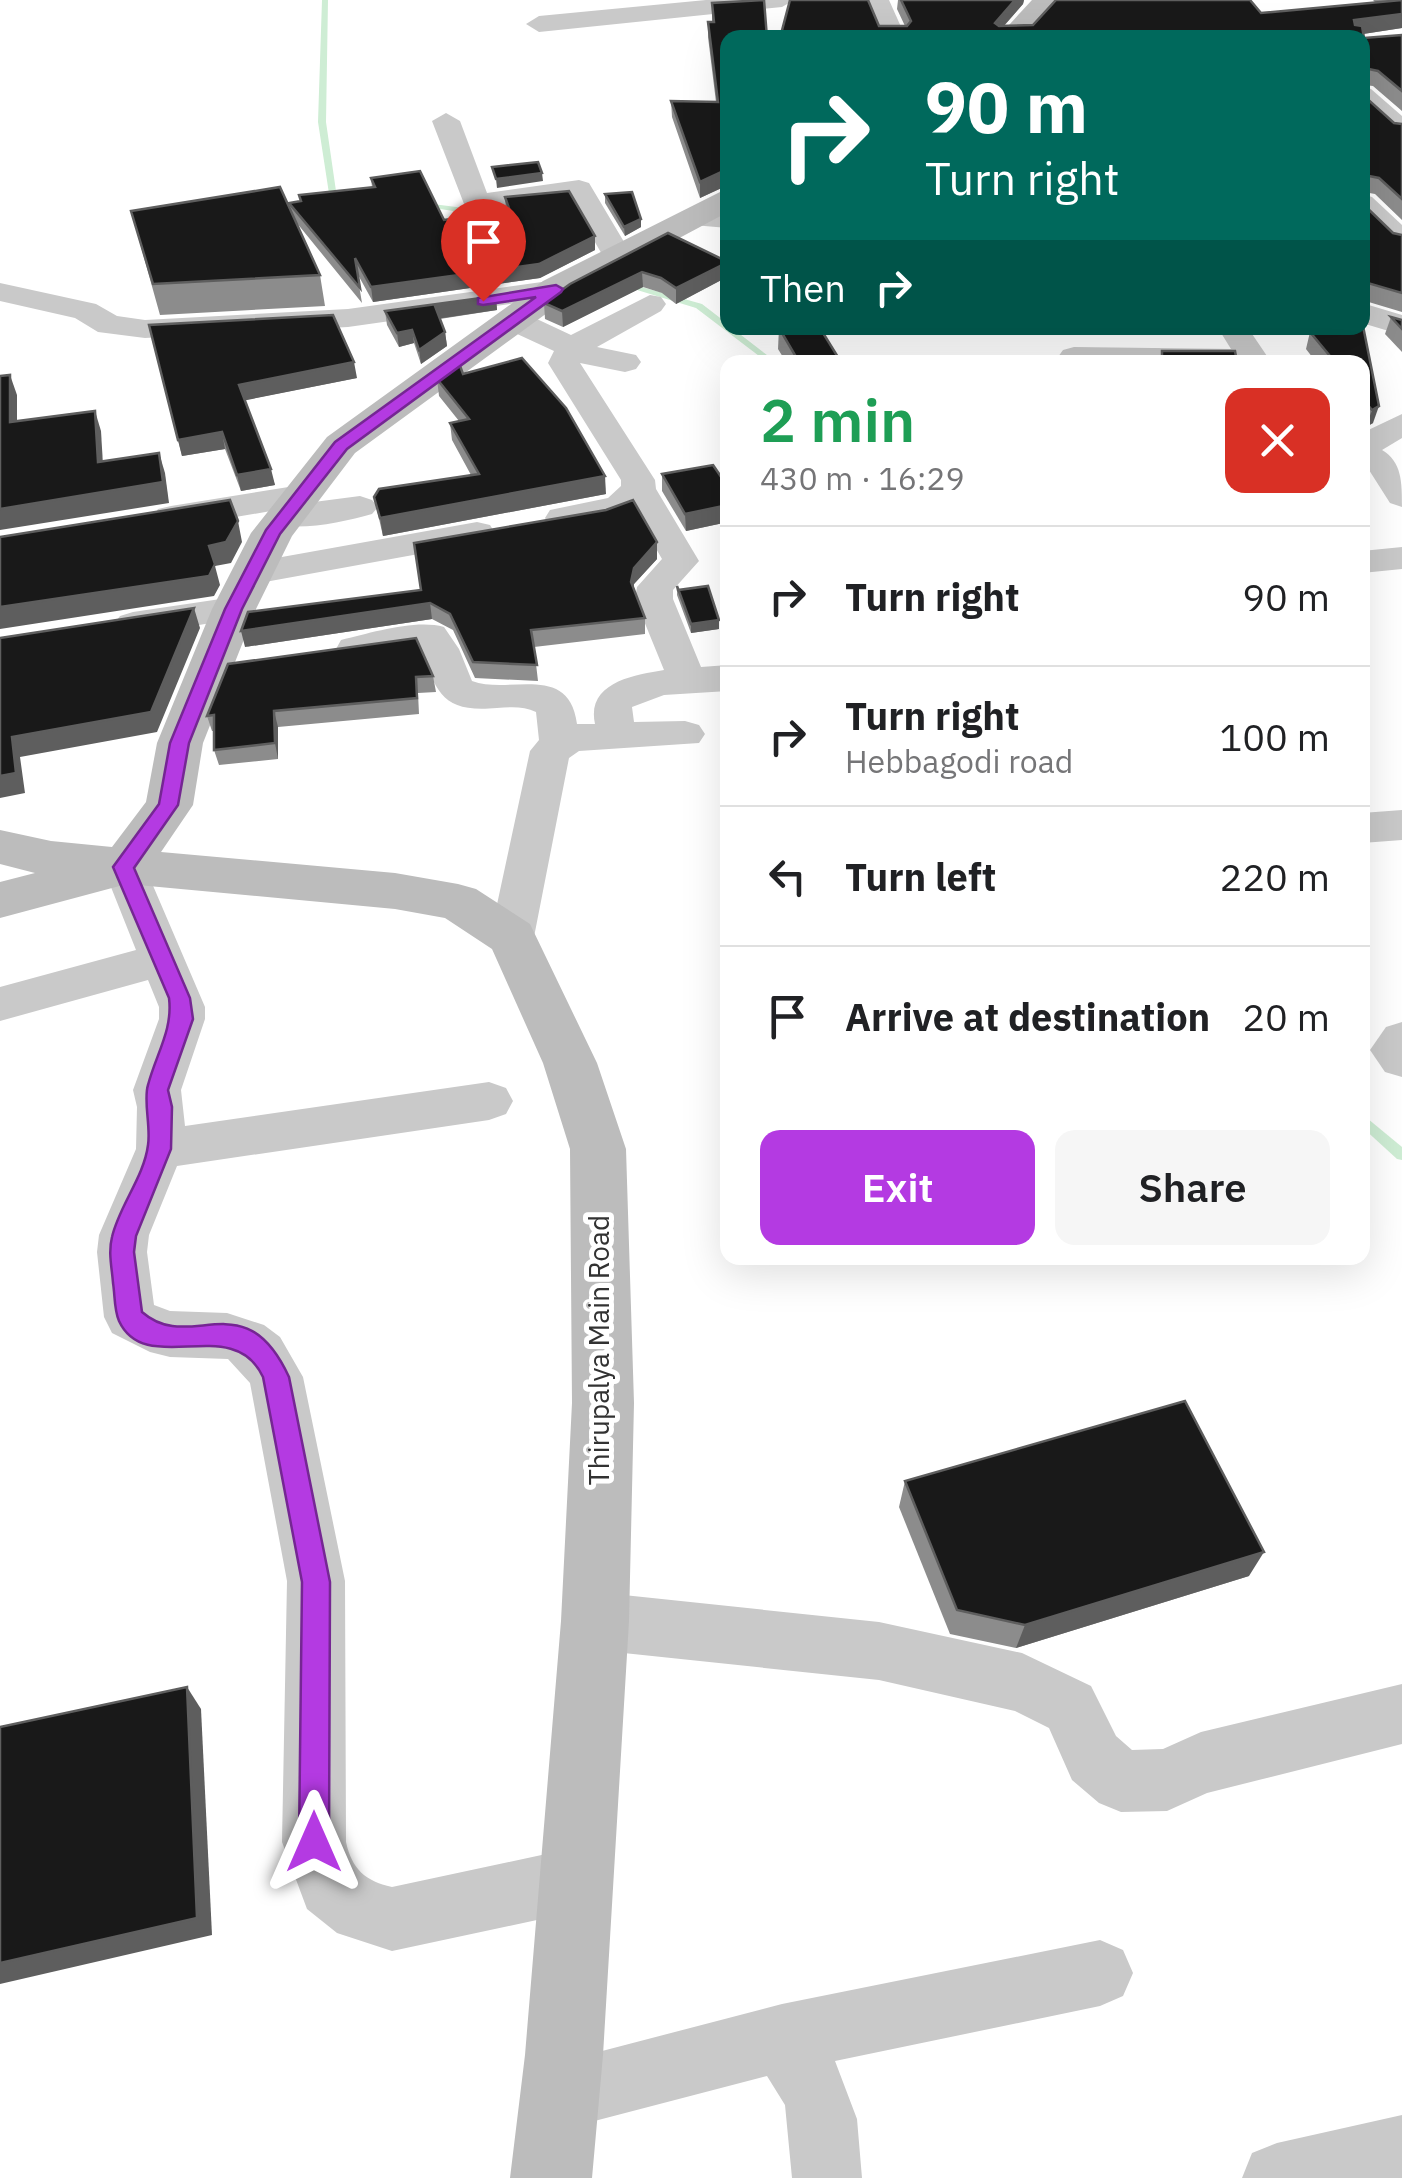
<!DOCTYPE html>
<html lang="en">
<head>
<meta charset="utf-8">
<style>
	body { margin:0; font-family:"IBM Plex Sans",sans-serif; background:#f6f6f6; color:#202124; height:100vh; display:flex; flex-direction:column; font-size:38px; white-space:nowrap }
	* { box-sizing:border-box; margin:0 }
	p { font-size:32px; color:#757577 }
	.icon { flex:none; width:55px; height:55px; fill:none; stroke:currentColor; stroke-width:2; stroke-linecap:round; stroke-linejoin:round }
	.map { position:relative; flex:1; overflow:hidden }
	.details { position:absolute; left:720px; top:355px; width:650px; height:910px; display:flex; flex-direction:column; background:#fff; border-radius:20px; box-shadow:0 10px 40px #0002 }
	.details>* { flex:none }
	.guide { position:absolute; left:720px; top:30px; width:650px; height:305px; border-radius:20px; box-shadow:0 10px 40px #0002; background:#00695c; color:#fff; overflow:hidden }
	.pin { position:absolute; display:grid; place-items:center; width:85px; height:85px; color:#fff; margin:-102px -42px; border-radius:50% 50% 50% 0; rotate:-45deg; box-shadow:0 0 10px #0007 }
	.pin .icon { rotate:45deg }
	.me { position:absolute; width:110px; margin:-55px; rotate:0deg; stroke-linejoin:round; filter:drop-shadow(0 0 8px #0008) }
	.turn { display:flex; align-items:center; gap:35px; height:210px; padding:0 40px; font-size:45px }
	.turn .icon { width:130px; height:130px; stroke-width:2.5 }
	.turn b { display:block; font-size:70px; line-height:85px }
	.then { display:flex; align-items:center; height:95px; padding:0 40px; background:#0003; gap:20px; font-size:38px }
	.round { display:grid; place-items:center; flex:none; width:105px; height:105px; border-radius:20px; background:#f6f6f6 }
	.head { display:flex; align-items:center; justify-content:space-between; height:170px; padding:0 40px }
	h1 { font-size:60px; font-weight:600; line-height:75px; color:#1e9e55 }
	.button { display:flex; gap:20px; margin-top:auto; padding:20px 40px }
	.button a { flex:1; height:115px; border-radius:20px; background:#b43ae2; color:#fff; font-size:40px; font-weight:600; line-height:115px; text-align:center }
	.button a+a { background:#f6f6f6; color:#202124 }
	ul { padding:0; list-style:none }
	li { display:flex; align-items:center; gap:30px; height:140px; padding:0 40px; border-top:2px solid #e0e0e0 }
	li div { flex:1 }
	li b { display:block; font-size:38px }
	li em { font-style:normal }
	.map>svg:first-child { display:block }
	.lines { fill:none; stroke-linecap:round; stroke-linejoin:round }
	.stream { fill:#ceedd4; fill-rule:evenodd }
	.street { fill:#c9c9c9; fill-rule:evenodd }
	.secondary { fill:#bcbcbc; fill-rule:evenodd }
	.wall { fill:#8c8c8c }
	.shaded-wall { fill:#5e5e5e }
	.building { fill:#191919; stroke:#5e5e5e; stroke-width:2.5 }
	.route { fill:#b43ae2; stroke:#752693; stroke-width:2.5 }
	.labels { text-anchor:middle; stroke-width:10; stroke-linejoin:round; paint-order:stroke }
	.street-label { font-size:28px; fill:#323232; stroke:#fff }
</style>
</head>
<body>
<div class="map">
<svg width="1402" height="2178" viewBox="0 0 1402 2178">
	<rect width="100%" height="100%" fill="#fff"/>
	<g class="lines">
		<g class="stream">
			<path d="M322,0h6l-2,122 11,76 7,2 -4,2 -10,-2 -12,-78z"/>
			<path d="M417,202l55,7 23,16 -7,2 -21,-14 -47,-7h-3z"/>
			<path d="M624,282l78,22 26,20v4h4l44,34h-9l-71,-54 -72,-22z"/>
			<path d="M1362,1114l40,33v13l-5,-1 -35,-32z"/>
		</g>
		<g class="street">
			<path d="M706,0h88l-12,7 -243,25 -13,-8 13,-8z"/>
			<path d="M865,0h24l17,38h-26z"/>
			<path d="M1362,87l9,2 31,27v22l-10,-2 -30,-27z"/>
			<path d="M446,113l14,8 27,72 92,-13 10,3 44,74 -4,6h-22l-37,-64 -94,13 -10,-3 -34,-88z"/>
			<path d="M1362,194l10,3 30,28v25l-11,-3 -29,-28z"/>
			<path d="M691,209l37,1v18l-47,-4 -5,-6 5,-6z"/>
			<path d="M556,280l11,2 4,7 -4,7 -219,31 -203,11 -47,-6 -23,-14 -75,-17v-18l96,21 21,12 28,4 203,-11z"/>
			<path d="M650,295l11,2 5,7 -5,7 -64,36 39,8 5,7 -5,7 -11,3 -45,-9 75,117 1,9 43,72 -26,29v9l28,68 27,-2v26l-64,4 -32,12 2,15 51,-1 14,4 6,9 -6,9 -120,8 -10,7 -35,179 -6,12 -16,4 -16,-4 -6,-12 40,-186 9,-11 -3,-28c-12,-6 -25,-5 -39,-4 -54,5 -60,-14 -76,-59l-66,12 -14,-3 -5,-9 5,-9c30,-7 74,-21 103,-13l15,22 13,32c37,14 97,-19 105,43h18c-9,-41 38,-49 69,-54l-29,-71 2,-12 25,-28 -27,-47 -72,17 -13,-3 -5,-8 5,-8 58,-12 13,-12v-6l-73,-117 6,-12 -52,-24 -5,-7 5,-7h22l47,22z"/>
			<path d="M1362,303l40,12v20l-40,-12z"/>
			<path d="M1218,328h30l21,31 -2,3h-205l-4,-5 5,-7 11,-3 157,2z"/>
			<path d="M1402,414v24l-20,12c20,12 20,32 20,57l-12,-4 -21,-33 -7,-3v-34z"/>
			<path d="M301,485l12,4 6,7 -5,6 46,-6 12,4 6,7 -6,7c-28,8 -70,17 -99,10l-5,-8 3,-5 -100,17 -13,-3 -5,-8 5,-8 13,-3z"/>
			<path d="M477,522l13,3 5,8 -5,8 -236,43 -13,-3 -5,-8 5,-8 13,-3z"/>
			<path d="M1402,547v22l-40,4v-22z"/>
			<path d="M234,597l13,4 6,8 -6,8 -114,19 -13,-4 -6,-8 6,-8 13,-4z"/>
			<path d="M1402,810v30l-40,3v-30z"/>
			<path d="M124,852l15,4 6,11 60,140v12l-24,71 4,36 304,-44 17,6 7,13 -7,13 -17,6 -312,46 -28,69 -2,17 7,53 16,6 57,2 37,12 16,12 23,40 42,204 1,261c6,27 19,39 46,45l182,-39 23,9 9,23 -9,23 -23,9 -182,39 -55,-18 -30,-24 -25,-67 5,-261 -37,-198 -22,-24 -58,-2 -20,-5 -38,-19 -8,-16 -7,-65 2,-17 37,-86 1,-42 -4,-17 26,-71v-12l-11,-27 -148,41v-34l136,-37 -33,-83 6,-11z"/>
			<path d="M1402,1022v55l-17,-5 -15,-22 16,-23z"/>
			<path d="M595,1592l284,30 143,31 69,33 25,50 16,14 31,-1 38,-17 201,-48v60l-195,49 -40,18 -46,1 -22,-9 -27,-23 -23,-52 -34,-17 -136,-31 -284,-30 -21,-9 -8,-20 8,-20z"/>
			<path d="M1100,1940l23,10 10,23 -10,23 -23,10 -265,55 22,58 5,59h-70l-7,-73 -18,-29 -207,54 -24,-10 -10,-24 10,-24 24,-10 222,-58z"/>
			<path d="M1402,2115v63h-160l10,-25 25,-10z"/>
		</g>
		<g class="secondary">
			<path d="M1032,0h30l-34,38h-31z"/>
			<path d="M728,188v24l-159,85 -214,156 -63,83 -36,73 -53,134 -10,62 -32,47 234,21 63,11 18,5 54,35 67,139 29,86 8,254 -5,218 -26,434 -11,123h-82l15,-123 36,-434 11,-218 -2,-254 -27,-86 -51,-114 -47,-31 -50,-9 -268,-25 -127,34v-36l35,-9 -35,-9v-34l51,11 61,6 34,-45 11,-59 55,-134 39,-76 76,-96 216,-156z"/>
		</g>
	</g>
	<g class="wall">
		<path d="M898,0h126l-1,4 -19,22 257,-13 115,-10 -3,-3h29v28l-39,6 1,4 38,-3v76l-29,-25 -9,-1v11l30,27 8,1v96l-27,-26 -11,-2v13l29,28 9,2v77l-40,-12v-262l-483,-12h26l-8,-17z"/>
		<path d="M712,3l16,35v147l-28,13 -28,-81 -1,-16 45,1 -8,-65v-15h4z"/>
		<path d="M371,178l73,42 62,-8 -1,-15 90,39v14l-55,28 -167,24 -16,-29 5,30 -66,-81 24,53 5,31 -165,9 -29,-104h160l-2,-8 83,-16z"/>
		<path d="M605,194l36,25v8l-16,9 -20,-33z"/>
		<path d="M668,233l59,44 -51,27 -14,-11 -19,-6 -80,40 -18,-8 -1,-16z"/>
		<path d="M496,296l1,14 -57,9 5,13 2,14 -26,18 -7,-21 -15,4 -12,-22 -2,-14z"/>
		<path d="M1391,317l11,3v32l-17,-18z"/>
		<path d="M149,325l208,53 -112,22 30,85 -34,6 -16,-42 -43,7z"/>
		<path d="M779,328l62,34h-55l-8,-13z"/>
		<path d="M995,328h41v4l-37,3z"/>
		<path d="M1362,328l11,95 -7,4 -4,-5v-60h-46l-10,-13 4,-17z"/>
		<path d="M463,374l143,120 -223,42 -9,-39 97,-22 -19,-35 -2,-17 9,-2 -20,-25 -2,-17z"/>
		<path d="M662,474l66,13v35l-42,9 -24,-40z"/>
		<path d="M657,542v17l-23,25 -1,5 12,29v16l-111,13 4,34 -63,-3 -22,-48 -21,-11 -187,28 176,-57z"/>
		<path d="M677,586l1,4 41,39 -28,4 -14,-38z"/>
		<path d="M228,664l205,12 3,16 -18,1 1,21 -141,13v32l-59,6 -5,-15v-19h-2l-5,-15z"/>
		<path d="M905,1481l344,95 -233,72 -66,-14 -51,-127z"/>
	</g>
	<g class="shaded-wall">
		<path d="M1015,0h9l-1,4 -30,34 2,-15z"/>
		<path d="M1402,14v14l-52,8 4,-16z"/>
		<path d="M728,169v16l-28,13v-16z"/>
		<path d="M542,173l1,8 -46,7 -1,-9z"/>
		<path d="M641,219v8l-16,9 -1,-9z"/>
		<path d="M595,236v14l-55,28 -167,24 -2,-15z"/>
		<path d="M728,262l-1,15 -51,27v-16z"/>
		<path d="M642,272l1,15 -80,40 -1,-16z"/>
		<path d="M496,296l1,14 -61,9 -1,-13z"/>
		<path d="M412,330l2,13 -15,4 -2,-14z"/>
		<path d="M445,332l2,14 -26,18 -2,-14z"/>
		<path d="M354,362l3,16 -115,23 -3,-16z"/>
		<path d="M10,375l7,20v47l-7,-20z"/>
		<path d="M1379,406l-6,17 -7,4 6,-17z"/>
		<path d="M95,411l6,20 3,51 -6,-20z"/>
		<path d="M222,432l3,17 -43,7 -4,-16z"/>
		<path d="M159,453l6,20 4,30 -169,27v-21z"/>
		<path d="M271,469l4,16 -34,6 -4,-16z"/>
		<path d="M605,476l1,18 -223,42 -3,-18z"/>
		<path d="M728,505v17l-42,9 -1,-17z"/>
		<path d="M238,521l4,21 -11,21 -16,3 5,19 -6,11 -214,33v-22l209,-61z"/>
		<path d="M657,542v17l-23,25 -3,14v-16l3,-14z"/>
		<path d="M430,603l2,16 -187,28 -4,-16z"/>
		<path d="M194,608l6,20 -43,104 -137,25 5,36 -25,5v-22l12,-39z"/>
		<path d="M719,620v9l-28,4v-9z"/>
		<path d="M274,711l4,16v32l-3,-16z"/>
		<path d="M1264,1552l-15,24 -233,72 9,-23z"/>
		<path d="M187,1687l14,22 11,226 -212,49v-21z"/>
	</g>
	<g class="building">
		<path d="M764,0l3,38h-39v131l-28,13 -29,-81 47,1 -10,-80h6l-2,-19z"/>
		<path d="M790,0h78l11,26h28l4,-5 -10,-21h114l-20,23 4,3 34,-1 23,-25h194l11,13 141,-13v14l-48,6 1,5 7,1 2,12 38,-3v56l-24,-20 -14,-3v28l30,27 8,1v75l-23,-21 -15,-3v30l29,28 9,2v58l-34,-10 -6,4v-249h-582z"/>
		<path d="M538,162l4,11 -46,6 -4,-12z"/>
		<path d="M420,171l24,49 66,-9 -5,-14 64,-6 26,45 -56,28 -168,23 -16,-29 5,30 -71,-85 12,-2 -2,-6 76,-8 -4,-9z"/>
		<path d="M280,187l40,88 -167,9 -22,-73z"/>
		<path d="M632,192l9,27 -17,8 -19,-33z"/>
		<path d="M668,233l60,29 -52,26 -15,-10 -19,-6 -80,39 -18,-8 26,-19z"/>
		<path d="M496,296l-61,10 10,26 -26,18 -7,-20 -15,3 -12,-22z"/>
		<path d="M333,315l21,47 -115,23 32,84 -34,6 -15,-43 -44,8 -29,-115z"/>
		<path d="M1391,317l11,3v9z"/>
		<path d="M1363,326l16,80 -7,4 -10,-12v-36h-27l-25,-30 52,-4z"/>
		<path d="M779,328h41l21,34h-42z"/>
		<path d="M1162,351h73l2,11h-75z"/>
		<path d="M522,358l44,50 39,68 -225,42 -6,-21 5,-8 100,-15 -29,-51 19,-4 -32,-40 22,-16 4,11z"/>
		<path d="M10,375v47l85,-11 3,51 61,-9 4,29 -163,27v-133z"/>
		<path d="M713,465l15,22v18l-43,9 -23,-40z"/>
		<path d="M230,500l8,21 -12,21 -17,4 6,18 -6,12 -209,31v-70z"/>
		<path d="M633,500l24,42 -23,26 -3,14 14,36 -114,12 6,35 -64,-3 -23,-48 -20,-11 -189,28 7,-19 173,-22 -7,-47 192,-33z"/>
		<path d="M677,586l1,4 30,-4 11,34 -28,4z"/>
		<path d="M194,608l-43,104 -139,25 4,36 -16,3v-138z"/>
		<path d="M416,638l17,38 -17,1 1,21 -143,13 1,32 -61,7v-35l-7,1 21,-52z"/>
		<path d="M1185,1401l79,151 -239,73 -68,-15 -52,-129z"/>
		<path d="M187,1687l10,231 -197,45v-236z"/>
	</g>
	<path class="route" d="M556,285l7,4 -2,3 -214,157 -67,85 -38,75 -53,134 -11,62 -44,63 56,130 3,21 -25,71 4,17 -1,42 -35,87 -2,16 8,60c49,43 102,-32 147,65l41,205 -1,260 -4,11 -11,4 -11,-4 -4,-11 3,-260 -39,-205c-30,-65 -117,2 -144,-56 -5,-11 -4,-26 -6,-38 -1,-15 -5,-30 -1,-46 7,-31 32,-60 36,-92 3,-18 -5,-45 0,-60 8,-31 25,-55 21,-87l-56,-131 46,-63 11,-61 55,-134 41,-79 69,-88 201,-145 -53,8 -5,-1v-6z"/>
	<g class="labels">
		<g class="street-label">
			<text transform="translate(599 1350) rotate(-90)" y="10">Thirupalya Main Road</text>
		</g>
	</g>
</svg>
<div class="pin" style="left:483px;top:301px;background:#d93025"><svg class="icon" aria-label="arrive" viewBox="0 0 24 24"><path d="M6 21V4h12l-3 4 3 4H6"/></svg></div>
<svg class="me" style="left:314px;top:1842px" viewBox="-20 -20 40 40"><path d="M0-17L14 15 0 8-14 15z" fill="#b43ae2" stroke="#fff" stroke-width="4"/></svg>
<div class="guide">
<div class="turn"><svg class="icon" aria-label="right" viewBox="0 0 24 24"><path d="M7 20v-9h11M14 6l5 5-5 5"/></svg><div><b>90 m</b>Turn right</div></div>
<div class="then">Then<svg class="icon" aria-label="right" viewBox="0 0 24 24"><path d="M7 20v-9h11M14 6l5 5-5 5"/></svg></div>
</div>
<section class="details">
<div class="head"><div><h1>2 min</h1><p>430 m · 16:29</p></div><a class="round" style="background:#d93025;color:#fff"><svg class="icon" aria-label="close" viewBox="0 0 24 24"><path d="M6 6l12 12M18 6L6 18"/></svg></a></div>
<ul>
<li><svg class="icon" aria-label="right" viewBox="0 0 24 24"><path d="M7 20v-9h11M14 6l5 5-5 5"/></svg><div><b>Turn right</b></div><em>90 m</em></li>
<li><svg class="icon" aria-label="right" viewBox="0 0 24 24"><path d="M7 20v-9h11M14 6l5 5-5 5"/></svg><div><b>Turn right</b><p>Hebbagodi road</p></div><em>100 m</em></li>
<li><svg class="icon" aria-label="left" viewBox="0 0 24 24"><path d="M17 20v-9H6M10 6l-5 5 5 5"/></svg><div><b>Turn left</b></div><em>220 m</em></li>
<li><svg class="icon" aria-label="arrive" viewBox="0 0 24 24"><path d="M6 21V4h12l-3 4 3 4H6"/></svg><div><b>Arrive at destination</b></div><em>20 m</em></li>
</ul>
<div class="button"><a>Exit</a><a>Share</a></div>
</section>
</div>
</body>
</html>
